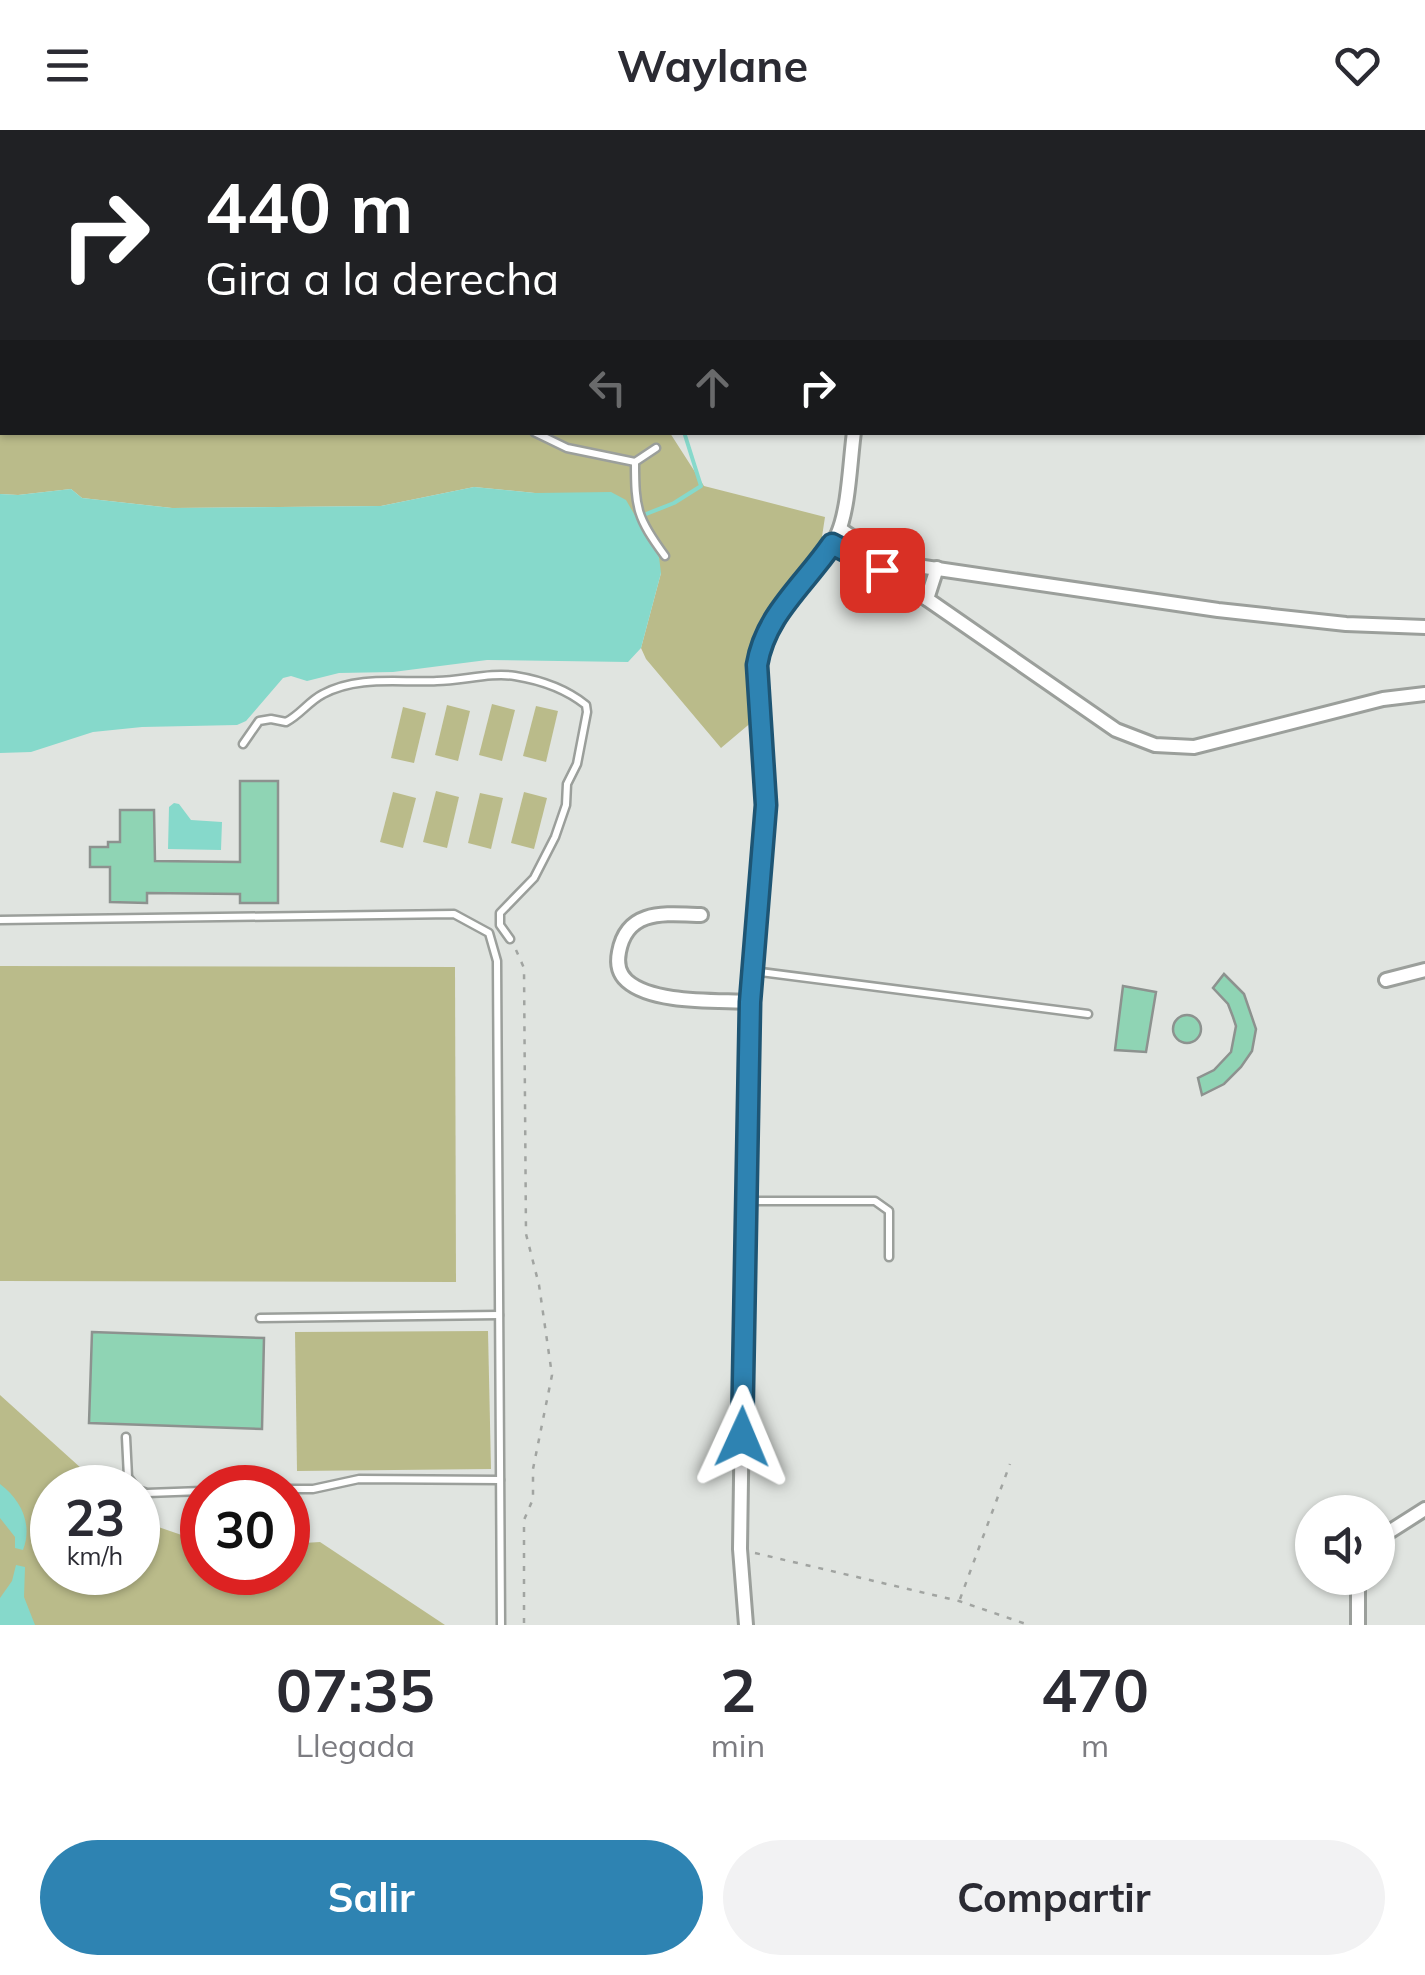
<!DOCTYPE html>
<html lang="es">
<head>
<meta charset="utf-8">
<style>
	body { margin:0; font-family:Mulish,sans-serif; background:#f2f2f3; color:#2b2b33; height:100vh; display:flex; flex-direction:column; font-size:38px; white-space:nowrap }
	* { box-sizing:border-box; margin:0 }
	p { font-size:32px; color:#7c7c81 }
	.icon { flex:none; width:55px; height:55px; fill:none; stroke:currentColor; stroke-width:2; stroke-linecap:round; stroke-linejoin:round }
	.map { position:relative; height:1495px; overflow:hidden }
	.drawer { display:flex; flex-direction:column; background:#fff; flex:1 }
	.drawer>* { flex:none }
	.hud { position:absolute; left:0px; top:0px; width:1425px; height:305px; box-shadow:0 2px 8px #0004; background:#202124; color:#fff; overflow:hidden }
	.controls { position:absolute; left:1295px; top:1365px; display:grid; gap:20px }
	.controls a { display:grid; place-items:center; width:100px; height:100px; border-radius:50%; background:#fff; box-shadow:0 2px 8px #0004; font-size:50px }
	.speed { position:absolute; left:30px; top:1335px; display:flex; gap:20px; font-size:50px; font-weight:700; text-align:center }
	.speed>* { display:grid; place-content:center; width:130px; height:130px; border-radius:50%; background:#fff; box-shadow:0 2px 8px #0004; line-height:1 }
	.speed small { font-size:25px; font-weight:400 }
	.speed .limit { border:15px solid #d22; background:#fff; color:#111 }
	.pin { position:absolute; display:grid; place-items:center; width:85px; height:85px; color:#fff; margin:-42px; border-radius:20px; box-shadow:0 5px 15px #0006 }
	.me { position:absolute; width:110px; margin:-55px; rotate:1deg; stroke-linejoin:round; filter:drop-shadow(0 0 8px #0008) }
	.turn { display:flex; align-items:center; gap:35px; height:210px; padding:0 40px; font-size:45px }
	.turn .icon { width:130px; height:130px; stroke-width:2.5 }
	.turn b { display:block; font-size:70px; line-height:85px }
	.lanes { display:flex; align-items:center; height:95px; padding:0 40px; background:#0003; justify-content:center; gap:50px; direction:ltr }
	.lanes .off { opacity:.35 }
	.eta { display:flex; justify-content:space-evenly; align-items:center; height:170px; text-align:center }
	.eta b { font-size:60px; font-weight:700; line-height:70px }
	.primary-button { display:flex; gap:20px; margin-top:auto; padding:20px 40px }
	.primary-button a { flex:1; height:115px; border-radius:60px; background:#2e83b2; color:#fff; font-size:40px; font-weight:700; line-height:115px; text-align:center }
	.primary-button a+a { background:#f2f2f3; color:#2b2b33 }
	header { display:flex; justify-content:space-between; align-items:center; height:130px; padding:0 40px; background:#fff; font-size:45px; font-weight:700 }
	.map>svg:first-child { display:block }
	.green { fill:#babb8a }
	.water { fill:#86d9cb }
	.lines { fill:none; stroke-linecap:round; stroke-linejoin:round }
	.stream { stroke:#86d9cb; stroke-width:4 }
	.building { fill:#8fd4b4; stroke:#8d928f; stroke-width:2.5 }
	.service-casing { stroke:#9b9f9b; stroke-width:11 }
	.minor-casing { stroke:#9b9f9b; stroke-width:18 }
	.path { stroke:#a1a4a1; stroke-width:2.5; stroke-dasharray:5 8; stroke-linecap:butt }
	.service { stroke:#fff; stroke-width:6 }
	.minor { stroke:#fff; stroke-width:12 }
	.route-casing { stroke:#1e5574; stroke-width:25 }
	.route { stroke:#2e83b2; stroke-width:18 }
</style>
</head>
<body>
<header><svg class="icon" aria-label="menu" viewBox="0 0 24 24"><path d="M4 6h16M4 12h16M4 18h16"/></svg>Waylane<svg class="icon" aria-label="heart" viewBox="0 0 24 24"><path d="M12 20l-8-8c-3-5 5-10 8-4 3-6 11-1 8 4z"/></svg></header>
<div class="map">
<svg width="1425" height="1495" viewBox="0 0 1425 1495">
	<rect width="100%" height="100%" fill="#e0e4e0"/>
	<g class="green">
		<path d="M0,0h501l1,2h-500v300l668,1 34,53 121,31 -6,39 -64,94 -4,26 2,45 -32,27 -75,-89 -5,-11 20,-75 -126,-80 -61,-6 -93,19 -209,2 -90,-10 -11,-9 -53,6 -18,-1z"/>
		<path d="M492,574l23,6 -13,51 -23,-6z"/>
		<path d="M447,575l23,6 -12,50 -23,-6z"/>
		<path d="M536,576l22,5 -12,51 -23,-6z"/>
		<path d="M403,577l23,6 -12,50 -23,-5z"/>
		<path d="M436,661l23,6 -12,51 -24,-6z"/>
		<path d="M393,662l23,6 -13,50 -23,-6z"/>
		<path d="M524,662l23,6 -13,51 -23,-6z"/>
		<path d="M480,663l23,5 -12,51 -23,-6z"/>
		<path d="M0,836l455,1 1,315 -456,-1z"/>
		<path d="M488,1201l3,138 -194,2 -2,-139z"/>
		<path d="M0,1265l102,92 -50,1v84h86v-52l64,22v30h86v-28l32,-2 125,83h-445z"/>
	</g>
	<g class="water">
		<path d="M474,357l61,6 76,-1 15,8 33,57 2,16 -20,75 -13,14 -141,-2 -94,12 -54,1 -32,8 -16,-5 -8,2 -37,43 -9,4 -95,2 -49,5 -62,20 -31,1v-259l18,1 53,-6 11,9 90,10 209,-2z"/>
		<path d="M174,673l5,1 12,16 31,2 -1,28 -53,-1 1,-42z"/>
		<path d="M0,1354c21,16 33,40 23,66l-8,-2v-11l-15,-19z"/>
		<path d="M16,1435l9,2 -1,30 11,28h-35v-27l12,-17z"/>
	</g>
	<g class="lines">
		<g class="stream">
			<path d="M899,2l2,-2"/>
			<path d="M636,388l38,-15 27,-17 -17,-54"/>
		</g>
	</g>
	<g class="building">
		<path d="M240,651h38v122h-38v-9l-93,-1v10l-37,-1v-35h-20v-20h18v-5h12v-32h34l1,51 85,1z"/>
		<path d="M1224,844l20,20 12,35 -4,22 -11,16 -17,17 -22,11 -4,-17 16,-8 17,-18 5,-26 -3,-9 -5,-13 -15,-16z"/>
		<path d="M1123,856l33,6 -10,60 -31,-2z"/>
		<circle cx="1187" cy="899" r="14"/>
		<path d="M92,1202l172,6 -2,91 -173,-6z"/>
	</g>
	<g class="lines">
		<defs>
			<g id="service">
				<path d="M534,302l33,16 68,14"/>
				<path d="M656,318l-21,14c0,47 2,56 30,94"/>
				<path d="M243,614l16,-23 12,-2 15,3c14,-7 23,-21 37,-28 35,-19 77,-11 114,-13 25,0 53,-9 78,-5 25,4 51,13 71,29l1,7 -10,52 -10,20 -1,21 -11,32 -21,41 -34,35v12l10,14"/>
				<path d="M0,790l454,-6 35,19 8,28 4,664"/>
				<path d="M753,841l335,43"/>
				<path d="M746,1071h129l14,10v46"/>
				<path d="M260,1188l239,-3"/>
				<path d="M126,1307l2,40 8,11"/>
				<path d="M288,1359h25l46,-10 141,1"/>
				<path d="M138,1360l9,3 55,-2"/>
			</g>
			<g id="minor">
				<path d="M1153,0l1,2"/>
				<path d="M1402,0l1,2"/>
				<path d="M1422,40l3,4"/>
				<path d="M1422,121h3"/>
				<path d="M840,399l50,33 328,48 128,14 79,3"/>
				<path d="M832,414l95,55 189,131 39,15 39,2 189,-48 42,-5"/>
				<path d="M927,469l10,-31"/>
				<path d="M701,785c-35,-1 -74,-7 -82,37 -2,10 -1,21 8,29 26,23 90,19 123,21"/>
				<path d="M1386,850l39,-10"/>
				<path d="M1378,1409l47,-30"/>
				<path d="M1358,1448v47"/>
				<path d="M746,1495l-6,-76 5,-348 5,-199 17,-197 -10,-140c10,-59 58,-82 81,-132 11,-26 12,-72 16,-101"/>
			</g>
		</defs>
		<use href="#service" class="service-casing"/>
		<use href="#minor" class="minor-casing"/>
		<g class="path">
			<path d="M516,820l8,18 2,266 13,51 13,90 -19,94v30l-9,21v105"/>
			<path d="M755,1423l204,48 70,24"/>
			<path d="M960,1469l50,-135"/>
		</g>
		<use href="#service" class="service"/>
		<use href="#minor" class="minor"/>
	</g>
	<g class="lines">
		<defs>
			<path id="route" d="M742,1307l8,-435 16,-197 -9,-140c8,-50 47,-80 75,-121l50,26"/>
		</defs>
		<use href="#route" class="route-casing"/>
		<use href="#route" class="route"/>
	</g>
</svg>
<div class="controls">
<a><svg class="icon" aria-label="sound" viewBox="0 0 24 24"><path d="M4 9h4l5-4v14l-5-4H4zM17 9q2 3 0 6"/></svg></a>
</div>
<div class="speed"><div>23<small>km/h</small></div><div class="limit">30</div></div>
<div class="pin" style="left:882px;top:440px;background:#d93025"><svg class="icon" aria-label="arrive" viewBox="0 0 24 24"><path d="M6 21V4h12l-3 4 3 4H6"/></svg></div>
<svg class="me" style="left:742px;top:1307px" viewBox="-20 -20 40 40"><path d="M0-17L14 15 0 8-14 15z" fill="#2e83b2" stroke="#fff" stroke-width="4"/></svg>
<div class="hud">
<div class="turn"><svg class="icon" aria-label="right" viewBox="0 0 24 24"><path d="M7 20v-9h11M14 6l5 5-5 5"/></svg><div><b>440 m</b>Gira a la derecha</div></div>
<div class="lanes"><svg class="icon off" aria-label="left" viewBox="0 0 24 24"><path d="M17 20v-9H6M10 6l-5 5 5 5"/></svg><svg class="icon off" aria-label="ahead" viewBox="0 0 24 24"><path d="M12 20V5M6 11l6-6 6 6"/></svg><svg class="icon" aria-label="right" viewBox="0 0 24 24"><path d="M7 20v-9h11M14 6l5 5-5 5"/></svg></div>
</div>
</div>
<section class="drawer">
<div class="eta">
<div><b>07:35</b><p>Llegada</p></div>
<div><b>2</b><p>min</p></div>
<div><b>470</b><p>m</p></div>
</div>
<div class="primary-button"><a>Salir</a><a>Compartir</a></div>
</section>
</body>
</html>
